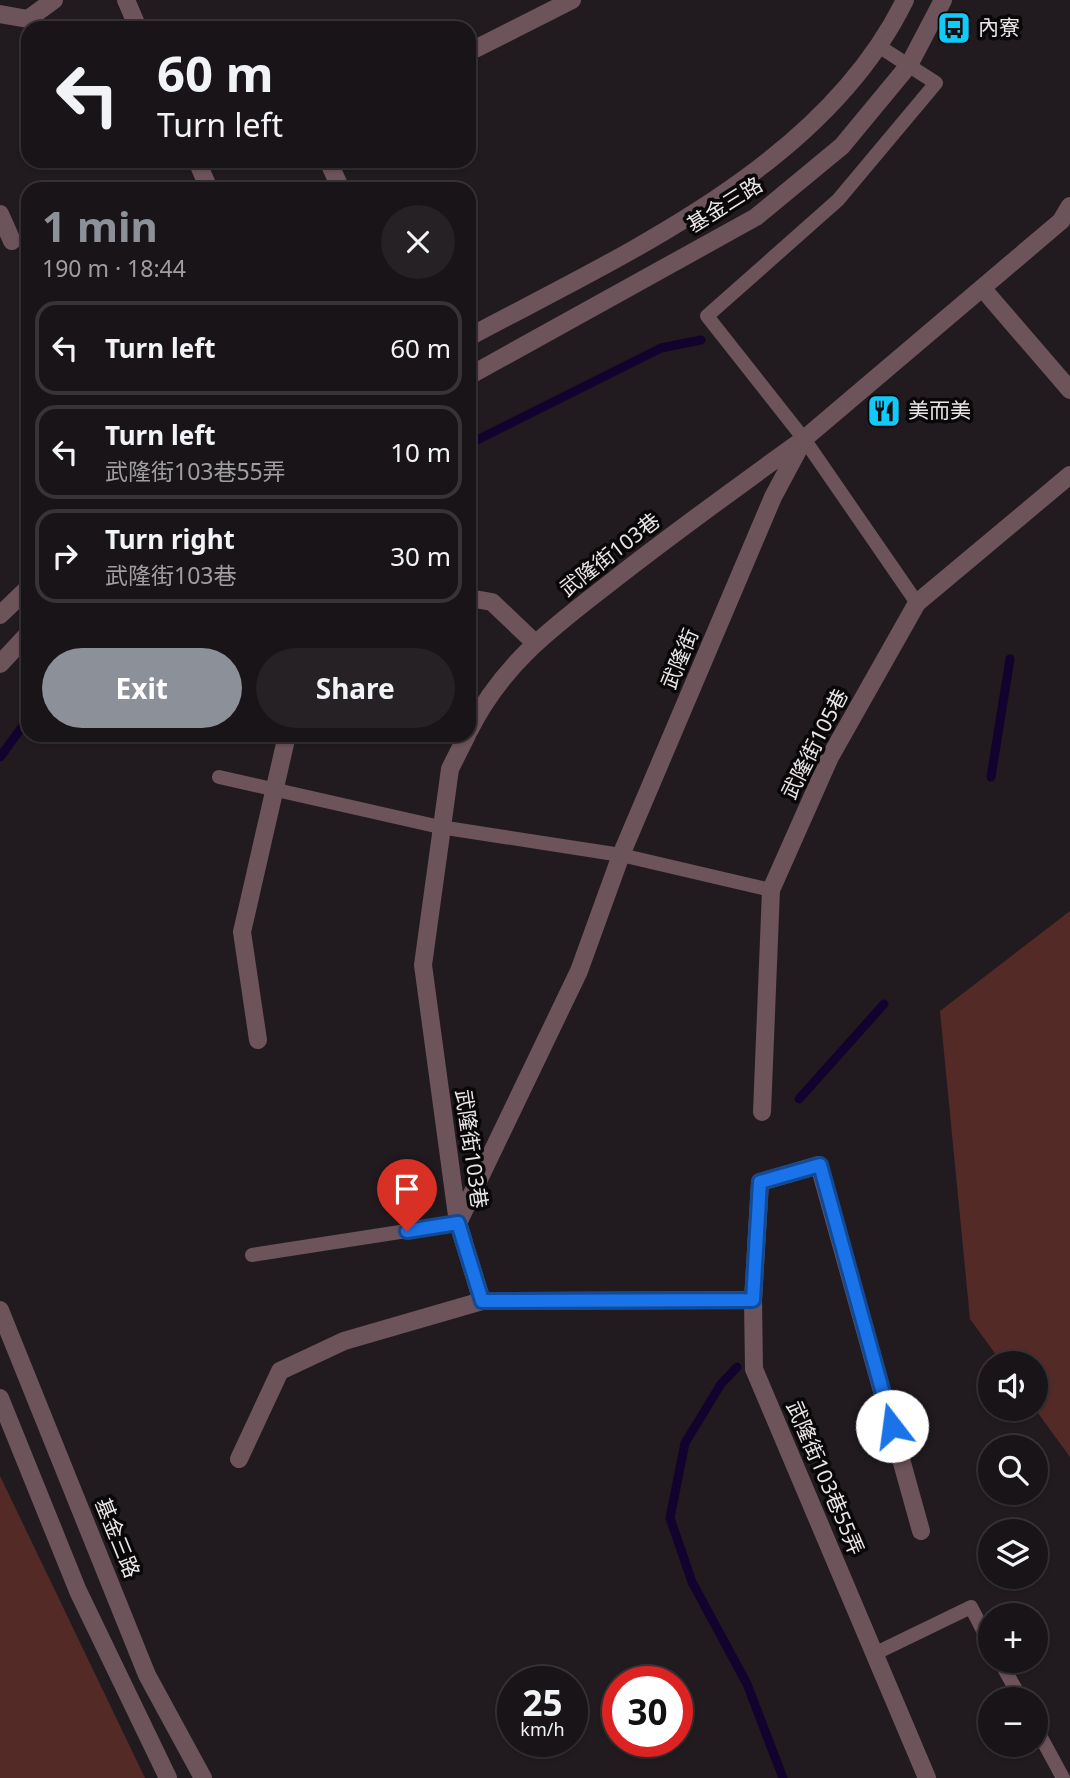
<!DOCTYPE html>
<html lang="en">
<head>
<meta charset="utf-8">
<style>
	body { margin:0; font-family:"Noto Sans","Noto Sans TC",sans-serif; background:#262124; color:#f1f3f6; height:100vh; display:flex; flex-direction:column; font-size:26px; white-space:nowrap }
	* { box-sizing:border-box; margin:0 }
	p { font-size:23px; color:#9f9ea1 }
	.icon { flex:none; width:38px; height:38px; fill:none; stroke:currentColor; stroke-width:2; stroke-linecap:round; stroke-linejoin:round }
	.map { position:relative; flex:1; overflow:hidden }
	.side { position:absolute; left:21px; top:182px; width:455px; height:560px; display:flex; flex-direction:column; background:#191417; border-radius:21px; box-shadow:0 2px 5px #0004,0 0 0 2px #373336 }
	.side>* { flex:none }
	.hud { position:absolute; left:21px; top:21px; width:455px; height:147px; border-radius:21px; box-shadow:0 2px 5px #0004,0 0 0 2px #373336; background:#191417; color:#f1f3f6; overflow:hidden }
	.controls { position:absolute; left:978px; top:1351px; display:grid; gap:14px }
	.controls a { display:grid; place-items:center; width:70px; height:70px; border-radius:50%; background:#191417; box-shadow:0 2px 5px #0004,0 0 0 2px #373336; font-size:35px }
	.speed { position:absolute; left:497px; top:1666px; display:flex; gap:14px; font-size:35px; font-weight:700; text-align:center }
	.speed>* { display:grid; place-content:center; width:91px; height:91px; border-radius:50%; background:#191417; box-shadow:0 2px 5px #0004,0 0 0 2px #373336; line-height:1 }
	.speed small { font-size:18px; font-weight:400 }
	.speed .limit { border:10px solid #d22; background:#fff; color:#111 }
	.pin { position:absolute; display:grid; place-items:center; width:60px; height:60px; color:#fff; margin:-72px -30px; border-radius:50% 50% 50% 0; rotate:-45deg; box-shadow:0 0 7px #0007 }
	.pin .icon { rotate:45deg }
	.me { position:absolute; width:77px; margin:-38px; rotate:345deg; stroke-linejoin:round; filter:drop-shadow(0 0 5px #0008) }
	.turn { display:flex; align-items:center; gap:24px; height:147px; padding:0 21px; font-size:32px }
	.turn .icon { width:91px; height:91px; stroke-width:2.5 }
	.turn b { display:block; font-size:49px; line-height:60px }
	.round { display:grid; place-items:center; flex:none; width:74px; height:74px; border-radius:37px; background:#262124 }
	.overview { display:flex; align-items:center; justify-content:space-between; height:119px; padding:0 21px }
	h1 { font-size:42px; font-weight:700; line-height:52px; color:#8c9099 }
	.cta { display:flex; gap:14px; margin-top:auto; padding:14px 21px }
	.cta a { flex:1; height:80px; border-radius:42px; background:#8c9099; color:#fff; font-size:28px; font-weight:700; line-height:80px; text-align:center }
	.cta a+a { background:#262124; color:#f1f3f6 }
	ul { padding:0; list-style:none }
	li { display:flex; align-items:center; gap:21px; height:94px; margin:0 14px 10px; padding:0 7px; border:4px solid #373336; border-radius:21px }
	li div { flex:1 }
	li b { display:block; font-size:26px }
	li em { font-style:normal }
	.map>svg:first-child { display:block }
	.green { fill:#542a27 }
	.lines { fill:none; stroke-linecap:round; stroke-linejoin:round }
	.stream { stroke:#11032d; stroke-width:9 }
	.lane { stroke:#6d535a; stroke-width:14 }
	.street { stroke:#6d535a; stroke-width:18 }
	.route-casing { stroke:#114b97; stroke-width:18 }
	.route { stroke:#1a73e8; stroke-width:12 }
	.labels { text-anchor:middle; stroke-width:7; stroke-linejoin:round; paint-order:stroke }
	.poi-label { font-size:21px; fill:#e9e5e8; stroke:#090708; text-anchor:start }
	.street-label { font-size:21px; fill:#e9e5e8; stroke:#090708 }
</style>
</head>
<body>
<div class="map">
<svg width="1070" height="1778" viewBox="0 0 1070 1778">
	<rect width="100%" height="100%" fill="#211b1f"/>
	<g class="green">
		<path d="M1070,911v546l-35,-48 1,-46h-34l-32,-44 -30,-308z"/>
		<path d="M0,1476l145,302h-145z"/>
	</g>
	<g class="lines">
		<g class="stream">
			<path d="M469,444l192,-96 40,-8"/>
			<path d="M0,757l28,-38"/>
			<path d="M991,777l19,-118"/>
			<path d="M799,1099l85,-95"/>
			<path d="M737,1367l-16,17 -36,59 -15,75 22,64 55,102 36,94"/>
		</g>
		<g class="lane">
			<path d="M880,47l56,36 -98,117 -131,116 97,123 113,164"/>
			<path d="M219,777l221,50 181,28 150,35"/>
			<path d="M252,1255l206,-32"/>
			<path d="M874,1654l97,-47 19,37"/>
			<path d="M1000,1661l21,38"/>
			<path d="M1036,1728l27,50"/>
		</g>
		<g class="street">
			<path d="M126,0l12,28"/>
			<path d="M0,14l28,5 26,-19"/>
			<path d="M469,52l103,-52"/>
			<path d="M197,161l12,28"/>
			<path d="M328,161l13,28"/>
			<path d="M0,214l12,27"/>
			<path d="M983,289l87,101"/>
			<path d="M469,337c155,-83 355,-171 436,-337"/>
			<path d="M469,376l287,-159 86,-71 67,-81 34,-65"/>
			<path d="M469,598l23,4 42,40"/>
			<path d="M0,615l28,-27"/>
			<path d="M0,664l28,-30"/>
			<path d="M469,731c35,-71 90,-108 151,-156 59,-46 120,-90 181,-134"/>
			<path d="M467,735l-17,34 -27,196 35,258 24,78"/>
			<path d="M258,1040l-16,-108 45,-197"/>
			<path d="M762,1112l9,-222 59,-133 87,-154 153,-128"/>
			<path d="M458,1223l121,-252 42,-116 152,-358 31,-58 257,-218 9,-15"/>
			<path d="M0,1310l147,365 56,103"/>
			<path d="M0,1398l78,193 90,187"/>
			<path d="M239,1459l41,-88 64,-30 138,-40 271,-1"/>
			<path d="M921,1531l-102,-366 -59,17 -7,118 1,69 173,409"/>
		</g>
	</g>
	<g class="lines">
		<defs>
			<path id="route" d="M407,1231l51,-8 24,78 271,-1 7,-118 60,-17 72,261"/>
		</defs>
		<use href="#route" class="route-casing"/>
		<use href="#route" class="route"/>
	</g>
	<defs>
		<symbol id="bus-square" viewBox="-11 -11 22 22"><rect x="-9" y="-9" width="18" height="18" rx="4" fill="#11cafa" stroke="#090708"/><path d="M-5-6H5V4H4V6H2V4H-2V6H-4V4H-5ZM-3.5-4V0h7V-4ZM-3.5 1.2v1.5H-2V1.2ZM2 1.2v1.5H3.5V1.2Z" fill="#111"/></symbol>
		<symbol id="restaurant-square" viewBox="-11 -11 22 22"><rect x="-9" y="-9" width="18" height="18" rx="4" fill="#11cafa" stroke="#090708"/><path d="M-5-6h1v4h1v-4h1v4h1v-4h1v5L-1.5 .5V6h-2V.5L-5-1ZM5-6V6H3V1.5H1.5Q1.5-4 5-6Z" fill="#111"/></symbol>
	</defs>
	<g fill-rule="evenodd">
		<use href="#bus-square" x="935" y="9" width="38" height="38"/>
		<use href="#restaurant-square" x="865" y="392" width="38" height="38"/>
	</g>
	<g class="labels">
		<g class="poi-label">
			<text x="978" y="35">內寮</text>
			<text x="908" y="418">美而美</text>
		</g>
		<g class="street-label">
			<text transform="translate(725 205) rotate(-32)" y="7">基金三路</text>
			<text transform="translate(610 555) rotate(-38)" y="7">武隆街103巷</text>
			<text transform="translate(680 659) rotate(-67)" y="7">武隆街</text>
			<text transform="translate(815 744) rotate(-63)" y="7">武隆街105巷</text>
			<text transform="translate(471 1149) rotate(82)" y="7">武隆街103巷</text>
			<text transform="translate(825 1478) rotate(67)" y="7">武隆街103巷55弄</text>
			<text transform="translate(117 1538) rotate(68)" y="7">基金三路</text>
		</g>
	</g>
</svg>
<div class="controls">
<a><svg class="icon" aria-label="sound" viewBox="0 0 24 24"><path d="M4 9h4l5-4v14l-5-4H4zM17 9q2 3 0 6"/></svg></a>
<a><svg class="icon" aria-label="search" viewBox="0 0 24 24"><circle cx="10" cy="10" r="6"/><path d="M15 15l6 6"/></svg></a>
<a><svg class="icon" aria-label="layers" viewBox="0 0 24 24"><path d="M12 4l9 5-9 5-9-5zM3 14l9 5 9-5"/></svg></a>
<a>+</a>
<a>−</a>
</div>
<div class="speed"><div>25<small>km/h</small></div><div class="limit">30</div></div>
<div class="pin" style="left:407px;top:1231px;background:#d93025"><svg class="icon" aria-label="arrive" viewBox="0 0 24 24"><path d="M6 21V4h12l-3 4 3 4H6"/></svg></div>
<svg class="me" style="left:892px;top:1426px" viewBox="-20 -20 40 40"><circle r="19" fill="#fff"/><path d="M0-13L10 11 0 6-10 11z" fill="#1a73e8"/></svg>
<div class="hud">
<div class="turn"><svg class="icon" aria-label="left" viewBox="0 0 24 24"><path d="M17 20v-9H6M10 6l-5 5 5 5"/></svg><div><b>60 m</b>Turn left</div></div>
</div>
<section class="side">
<div class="overview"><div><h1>1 min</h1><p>190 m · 18:44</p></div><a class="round"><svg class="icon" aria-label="close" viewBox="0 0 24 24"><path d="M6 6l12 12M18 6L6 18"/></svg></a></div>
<ul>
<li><svg class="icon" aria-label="left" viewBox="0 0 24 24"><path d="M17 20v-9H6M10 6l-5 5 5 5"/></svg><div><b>Turn left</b></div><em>60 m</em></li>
<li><svg class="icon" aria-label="left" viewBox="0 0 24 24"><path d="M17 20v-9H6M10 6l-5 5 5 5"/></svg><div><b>Turn left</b><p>武隆街103巷55弄</p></div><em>10 m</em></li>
<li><svg class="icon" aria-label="right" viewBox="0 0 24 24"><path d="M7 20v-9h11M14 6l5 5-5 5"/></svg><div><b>Turn right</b><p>武隆街103巷</p></div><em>30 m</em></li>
</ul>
<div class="cta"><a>Exit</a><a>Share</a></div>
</section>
</div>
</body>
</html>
